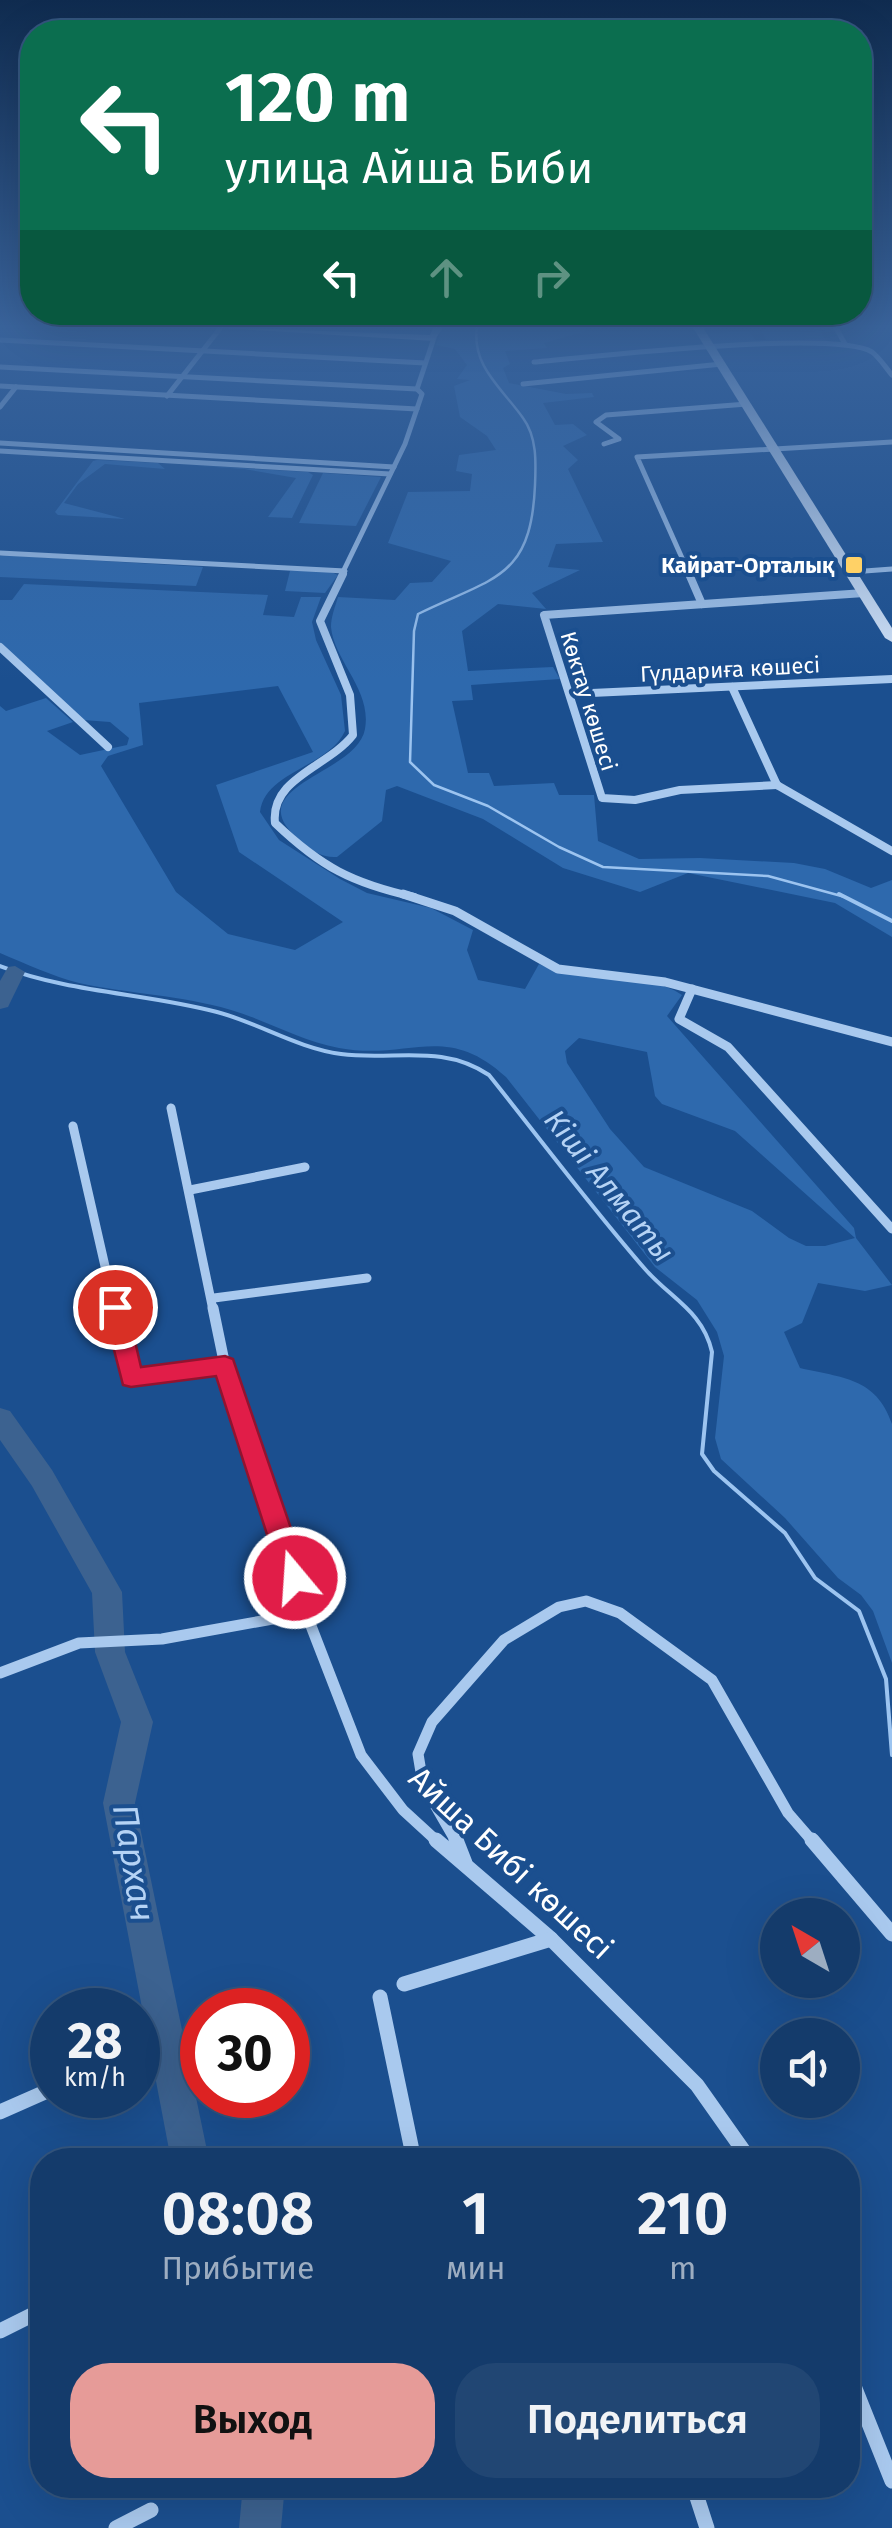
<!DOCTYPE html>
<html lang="ru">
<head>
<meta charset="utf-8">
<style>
	body { margin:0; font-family:"Fira Sans",sans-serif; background:#214673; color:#f1f3f6; height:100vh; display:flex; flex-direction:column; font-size:38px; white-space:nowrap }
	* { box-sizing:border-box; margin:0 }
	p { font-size:32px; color:#9dadc1 }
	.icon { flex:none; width:55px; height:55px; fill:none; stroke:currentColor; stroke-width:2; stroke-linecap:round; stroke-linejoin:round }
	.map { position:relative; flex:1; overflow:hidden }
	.drawer { position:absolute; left:30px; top:2148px; width:830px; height:350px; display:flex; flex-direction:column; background:#143b6b; border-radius:40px; box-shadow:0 10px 40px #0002,0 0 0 2px #33557e }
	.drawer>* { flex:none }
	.top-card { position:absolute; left:20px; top:20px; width:852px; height:305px; border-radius:40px; box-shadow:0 10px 40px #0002,0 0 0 2px #33557e; background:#0b6e4f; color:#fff; overflow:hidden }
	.needle { width:65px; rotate:321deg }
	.tools { position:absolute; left:760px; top:1898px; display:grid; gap:20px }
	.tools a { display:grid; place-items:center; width:100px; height:100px; border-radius:50%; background:#143b6b; box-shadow:0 10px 40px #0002,0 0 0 2px #33557e; font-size:50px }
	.speed { position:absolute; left:30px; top:1988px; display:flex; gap:20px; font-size:50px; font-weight:700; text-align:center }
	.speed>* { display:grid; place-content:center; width:130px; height:130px; border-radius:50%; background:#143b6b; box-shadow:0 10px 40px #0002,0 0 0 2px #33557e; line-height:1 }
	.speed small { font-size:25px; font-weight:400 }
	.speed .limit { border:15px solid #d22; background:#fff; color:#111 }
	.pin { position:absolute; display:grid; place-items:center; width:85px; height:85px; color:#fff; margin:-42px; border:5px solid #fff; border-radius:50%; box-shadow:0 2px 10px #0007 }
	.me { position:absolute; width:110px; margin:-55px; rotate:342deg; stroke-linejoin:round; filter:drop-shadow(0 0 8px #0008) }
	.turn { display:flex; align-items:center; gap:35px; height:210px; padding:0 40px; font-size:45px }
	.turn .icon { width:130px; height:130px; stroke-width:2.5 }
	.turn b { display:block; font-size:70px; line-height:85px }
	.lanes { display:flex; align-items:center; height:95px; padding:0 40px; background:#0003; justify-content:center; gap:50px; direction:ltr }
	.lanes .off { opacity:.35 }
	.eta { display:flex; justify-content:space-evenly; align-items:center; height:170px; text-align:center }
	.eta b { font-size:60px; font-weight:600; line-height:70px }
	.primary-button { display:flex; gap:20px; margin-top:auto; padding:20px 40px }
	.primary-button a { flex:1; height:115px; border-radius:40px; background:#e69b98; color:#111; font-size:40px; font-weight:600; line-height:115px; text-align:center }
	.primary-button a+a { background:#214673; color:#f1f3f6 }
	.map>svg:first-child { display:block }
	.green { fill:#2e69ad; fill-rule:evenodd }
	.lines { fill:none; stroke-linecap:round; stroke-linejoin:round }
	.stream-far1 { stroke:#9cc4f0; stroke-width:2.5 }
	.stream { stroke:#9cc4f0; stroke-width:4 }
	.river { fill:#3c6290; fill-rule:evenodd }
	.street-far4 { stroke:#a9c9ee; stroke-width:5 }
	.street-far3 { stroke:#a9c9ee; stroke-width:8 }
	.street-far2 { stroke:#a9c9ee; stroke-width:9 }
	.street-far1 { stroke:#a9c9ee; stroke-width:11 }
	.street { stroke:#a9c9ee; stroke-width:15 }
	.secondary { fill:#d6e6fa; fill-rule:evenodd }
	.route { fill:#e11d48; stroke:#92132f; stroke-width:2.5 }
	.poi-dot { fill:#ffd166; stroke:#1b4f8f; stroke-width:4 }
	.labels { text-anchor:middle; stroke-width:8; stroke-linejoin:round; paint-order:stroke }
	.far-poi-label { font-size:22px; font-weight:bold; fill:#fff; stroke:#1b4f8f; text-anchor:end }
	.far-street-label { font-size:22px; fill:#fff; stroke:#1b4f8f }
	.water-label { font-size:30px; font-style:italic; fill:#b5d3f5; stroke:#1b4f8f }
	.near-street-label { font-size:32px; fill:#fff; stroke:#1b4f8f }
	.near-water-label { font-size:35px; font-style:italic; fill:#b5d3f5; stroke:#1b4f8f }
</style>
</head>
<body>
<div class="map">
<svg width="892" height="2528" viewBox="0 0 892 2528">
	<rect width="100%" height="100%" fill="#1b4f8f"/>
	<g class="green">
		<path d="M443,326h143v5l-42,12 3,5 -42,3 5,13 -7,4 6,15 57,11 26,-1 2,4 -51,6 12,22 18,-1 14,11 -24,11 15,14 -10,9 35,73 -47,2 -8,23 32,3 -48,23 14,16 -48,-5 -36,27 6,40 85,-4 7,12 -89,6 2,15 -21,1 16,72h21l5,13 60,-3 5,12h35l4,46 41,18 61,-1 94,5 31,6 46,19 21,-8v57l-57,-34 -147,-30 -48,19 -77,-24 -80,-49 -86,-33 -11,4 -4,31 -45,36c-14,1 -23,-5 -34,-14 -72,-57 54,-67 62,-114 7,-39 -31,-68 -34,-102 0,-10 4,-20 7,-30l57,3 15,-17 22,-1 19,-21 -63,-18 20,-51 62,-1 2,-17 -16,-3 3,-16 37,-5 -9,-14 -27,-19 -6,-31 16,-6 -13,-1 10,-14 -12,-16 -19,-4z"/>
		<path d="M779,326h39l7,14 9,3 -121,2 -6,-11 42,-3 6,9h11l-5,-10z"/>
		<path d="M97,460l61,3 7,6 -60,-5 -27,20 -14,19 61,16 -67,-4 -3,-3 38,-51z"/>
		<path d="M187,465l121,7 5,3 -21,43 -24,-1 28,-39 -52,-9z"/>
		<path d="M323,473l58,4 -25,49 -57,-3z"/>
		<path d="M4,555l199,12 -7,19 -196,-9v-21z"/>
		<path d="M290,571h39l9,4 -13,18 -40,-2z"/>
		<path d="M24,584l244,11 -5,20 31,2 7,-20h20l-9,25 4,18 25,55 4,36c-16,36 -80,40 -85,81l19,28 61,39 27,14 64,15 42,22 -6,20 11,30 47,9 14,-25c45,23 106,5 143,31l-15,21 187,212 2,10 36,47 -27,6 -47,-8 -16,40 -18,9 16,36c42,10 76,9 92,56v239l-19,-52 -12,-16 -23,-17 -53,-60 -64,-59 -6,-21 9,-82 -7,-24 -20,-32 -42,-33 -149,-190c-61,-56 -97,-16 -167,-29 -38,-7 -71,-27 -108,-38 -50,-15 -102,-16 -152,-27 -27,-7 -53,-19 -79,-30v-247l6,5 40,-13 27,24 -26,9 33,24 47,-10 2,-7 -19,-16 -27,-2 -83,-76v-44h12zM278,686l35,66 -97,33 23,67 104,70 -48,28 -67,-16 -52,-42 -75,-126 7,-10 35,-11 -4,-42zM579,1038l68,14 8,44 7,8 73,27 120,107 -30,8h-19l-17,-8 -37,-27 -108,-44 -34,-38 -43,-66 -2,-12z"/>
	</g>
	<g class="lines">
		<path class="stream-far1" d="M477,326c-6,40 25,62 46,92 14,19 13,44 12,67 -4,95 -42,92 -117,129l-4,17 -4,131 24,23 54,21 71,41 44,20 165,9 77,21"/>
		<g class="stream">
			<path d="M839,894l53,27"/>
			<path d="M0,966c71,27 145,27 217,46 42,11 80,36 124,42 52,7 101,-11 148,21 52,65 102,132 156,194 25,29 58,42 67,83l-10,102 12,17 71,62 30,45 44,33 27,68 6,76"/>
		</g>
		<g class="river">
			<path d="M15,966l10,6 -17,35 -8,2v-28l8,-14z"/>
			<path d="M0,1408l10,3 42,59 70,122 3,60 28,70 -18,81 74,357h-38l-68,-357 18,-81 -26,-70 -3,-59 -60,-107 -32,-46z"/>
			<path d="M243,2485h42l-4,43h-42z"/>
		</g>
		<g class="street-far4">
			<path d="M835,326l10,18"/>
			<path d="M0,340l425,23"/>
			<path d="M534,362c56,-5 300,-33 338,-10 7,5 14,16 20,23"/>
			<path d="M0,367l417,22"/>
			<path d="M523,384l199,-20"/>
			<path d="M0,386l417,23"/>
			<path d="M167,396l55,-70"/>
			<path d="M0,407l16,-20"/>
			<path d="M0,443l394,24"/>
			<path d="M604,444l15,-5 -23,-17 10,-7 141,-11"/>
			<path d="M0,451l390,23"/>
			<path d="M0,553l345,18"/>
			<path d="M851,572l41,-3"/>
			<path d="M341,576l64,-132 17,-50 -5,-5 17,-51"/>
			<path d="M690,576l-53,-119 255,-15"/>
		</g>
		<g class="street-far3">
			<path d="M343,574l-23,47 30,74 3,40c-25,32 -83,43 -78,88 46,44 77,60 139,74"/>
			<path d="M689,574l13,30"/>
			<path d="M0,647l108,100"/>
			<path d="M732,687l45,98"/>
			<path d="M570,694l322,-15"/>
			<path d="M777,785l-97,5 -45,10 -33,-2 -58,-183 320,-22"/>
			<path d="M777,785l115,66"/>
		</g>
		<g class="street-far2">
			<path d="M403,894l52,17 103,58 107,13 227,60"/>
			<path d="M692,989l-13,30 49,28 164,182"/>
			<path d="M171,1108l42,202"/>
			<path d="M73,1126l42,184"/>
			<path d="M190,1190l115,-23"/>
			<path d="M214,1298l153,-20"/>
		</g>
		<g class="street-far1">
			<path d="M115,1308l16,70 94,-12"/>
			<path d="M213,1308l12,58 81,247 55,142 42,55 36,33"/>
			<path d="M0,1673l79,-30 83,-4 144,-26"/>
			<path d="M457,1843l-34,-59 -5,-30 14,-32 72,-82 55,-33 27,-6 34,12 92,67 76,133 26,30"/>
		</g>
		<g class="street">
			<path d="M436,1840l115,99 146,146 53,75"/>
			<path d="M456,1840l9,23"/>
			<path d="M812,1840l80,94"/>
			<path d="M404,1984l147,-45"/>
			<path d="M380,1997l34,163"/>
			<path d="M0,2112l52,-23"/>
			<path d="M0,2331l42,-21"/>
			<path d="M848,2371l44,110"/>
			<path d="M693,2485l14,43"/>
			<path d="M116,2528l35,-18"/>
		</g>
		<g class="secondary">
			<path d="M189,326l241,9 4,-9h10l-10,15z"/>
			<path d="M692,326h10l190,302v14l-7,-4z"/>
		</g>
	</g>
	<linearGradient id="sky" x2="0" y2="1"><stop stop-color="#0f2b4f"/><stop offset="0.48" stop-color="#39639b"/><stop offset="1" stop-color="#39639b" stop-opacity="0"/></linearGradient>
	<rect width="892" height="680" fill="url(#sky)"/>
	<path class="route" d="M115,1298l12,9 14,60 84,-11 8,3 75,219 -4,8 -9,3 -10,-3 -4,-8 -65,-202 -85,11 -8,-2 -20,-78z"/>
	<rect class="poi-dot" x="844" y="555" width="20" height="20" rx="5"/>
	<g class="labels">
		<g class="far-poi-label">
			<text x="834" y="573">Кайрат-Орталық</text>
		</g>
		<g class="far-street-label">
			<text transform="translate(730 669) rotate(-3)" y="8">Гүлдариға көшесі</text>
			<text transform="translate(589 701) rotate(73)" y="8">Көктау көшесі</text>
		</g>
		<g class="water-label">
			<text transform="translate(609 1186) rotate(51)" y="10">Кіші Алматы</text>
		</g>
		<g class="near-street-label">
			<text transform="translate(511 1863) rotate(43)" y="11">Айша Бибі көшесі</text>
		</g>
		<g class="near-water-label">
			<text transform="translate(134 1863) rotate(81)" y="12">Пархач</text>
		</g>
	</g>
</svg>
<div class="tools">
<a><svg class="needle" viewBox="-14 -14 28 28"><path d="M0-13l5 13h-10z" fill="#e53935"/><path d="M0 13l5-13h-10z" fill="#9dadc1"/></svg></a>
<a><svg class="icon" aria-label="sound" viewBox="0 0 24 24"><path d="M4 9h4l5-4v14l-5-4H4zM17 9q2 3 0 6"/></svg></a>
</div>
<div class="speed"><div>28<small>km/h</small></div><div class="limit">30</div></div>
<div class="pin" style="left:115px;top:1307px;background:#d93025"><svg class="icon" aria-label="arrive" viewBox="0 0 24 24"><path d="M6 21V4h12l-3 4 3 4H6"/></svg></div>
<svg class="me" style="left:295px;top:1578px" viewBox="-20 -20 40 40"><circle r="17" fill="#e11d48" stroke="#fff" stroke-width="3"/><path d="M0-11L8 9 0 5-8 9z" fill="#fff"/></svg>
<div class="top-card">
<div class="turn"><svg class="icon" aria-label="left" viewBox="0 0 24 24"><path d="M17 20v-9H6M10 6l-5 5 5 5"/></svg><div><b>120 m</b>улица Айша Биби</div></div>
<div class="lanes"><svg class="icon" aria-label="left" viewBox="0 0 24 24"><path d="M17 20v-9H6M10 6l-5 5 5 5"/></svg><svg class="icon off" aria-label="ahead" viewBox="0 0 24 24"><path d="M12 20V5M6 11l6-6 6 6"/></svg><svg class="icon off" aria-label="right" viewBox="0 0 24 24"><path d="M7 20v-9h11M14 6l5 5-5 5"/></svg></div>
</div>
<section class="drawer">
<div class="eta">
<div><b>08:08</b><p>Прибытие</p></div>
<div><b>1</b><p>мин</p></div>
<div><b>210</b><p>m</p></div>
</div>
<div class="primary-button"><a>Выход</a><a>Поделиться</a></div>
</section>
</div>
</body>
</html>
